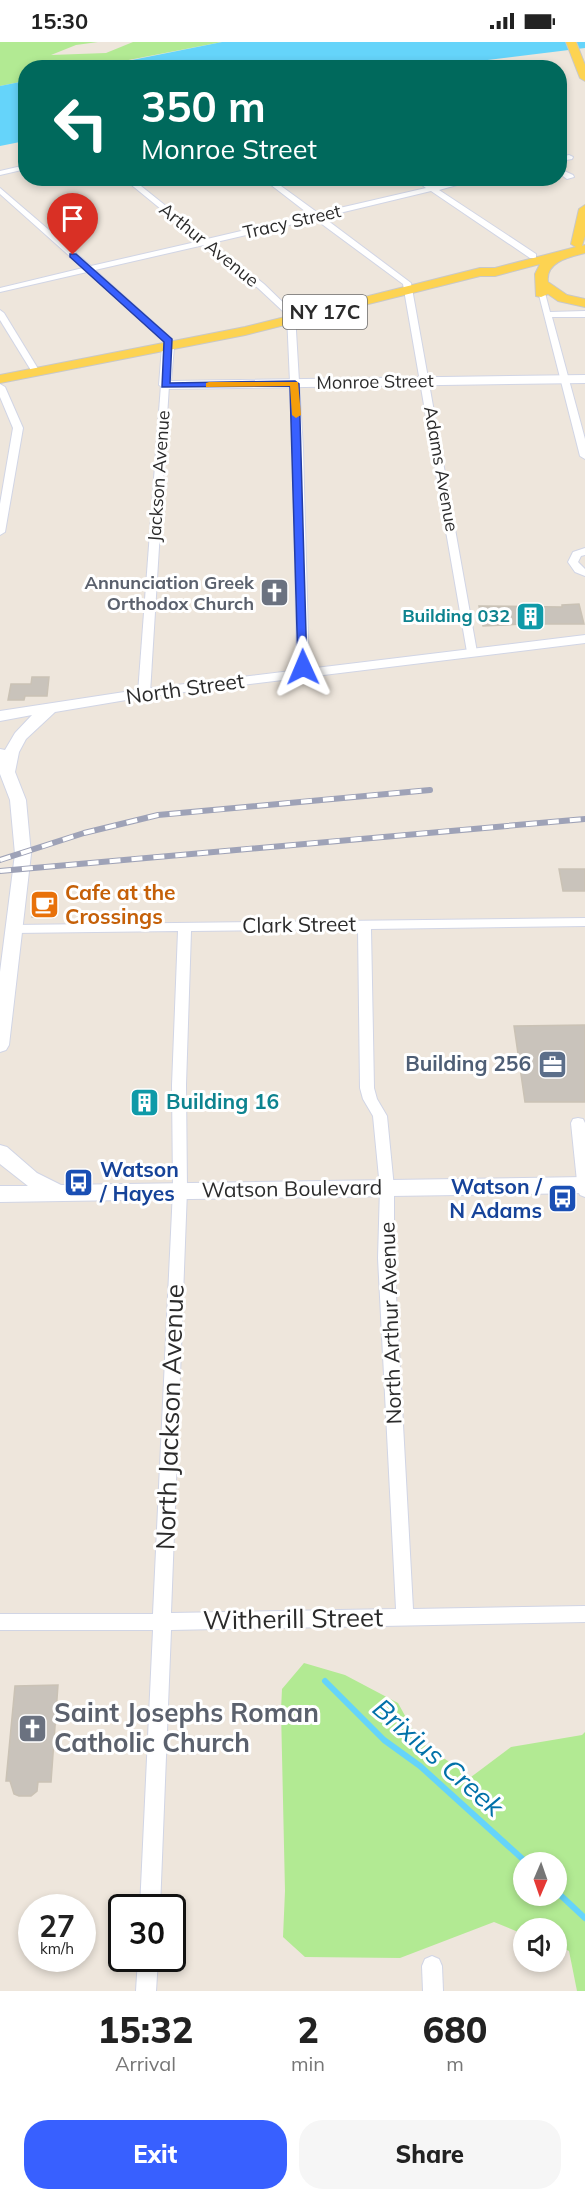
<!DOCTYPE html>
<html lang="en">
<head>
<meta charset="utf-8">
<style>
	body { margin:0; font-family:Mulish,sans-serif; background:#f6f6f6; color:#222; height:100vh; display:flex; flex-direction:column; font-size:22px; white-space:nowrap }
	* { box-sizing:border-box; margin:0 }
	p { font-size:20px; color:#767676 }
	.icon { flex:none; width:33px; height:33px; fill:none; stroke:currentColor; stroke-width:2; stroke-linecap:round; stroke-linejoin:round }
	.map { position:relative; height:1949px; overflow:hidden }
	.drawer { display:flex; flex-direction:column; background:#fff; flex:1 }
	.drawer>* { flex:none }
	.top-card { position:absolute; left:18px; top:18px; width:549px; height:126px; border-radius:24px; box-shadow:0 3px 9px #0003; background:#00695c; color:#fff; overflow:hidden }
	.needle { width:39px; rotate:182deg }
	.controls { position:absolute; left:513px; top:1810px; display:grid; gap:12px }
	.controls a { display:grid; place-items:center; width:54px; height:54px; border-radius:50%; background:#fff; box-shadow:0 3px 9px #0003; font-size:30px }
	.speed { position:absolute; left:18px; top:1852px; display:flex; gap:12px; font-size:30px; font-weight:700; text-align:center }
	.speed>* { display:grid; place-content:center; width:78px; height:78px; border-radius:50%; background:#fff; box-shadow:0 3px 9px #0003; line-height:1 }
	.speed small { font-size:15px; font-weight:400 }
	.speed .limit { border:3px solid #111; border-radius:9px; background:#fff; color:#111 }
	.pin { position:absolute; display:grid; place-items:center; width:51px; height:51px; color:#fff; margin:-62px -26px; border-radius:50% 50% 50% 0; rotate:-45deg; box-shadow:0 0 6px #0007 }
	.pin .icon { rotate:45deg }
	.me { position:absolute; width:66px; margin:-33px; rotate:359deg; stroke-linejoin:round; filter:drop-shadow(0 0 4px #0008) }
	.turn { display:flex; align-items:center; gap:21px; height:126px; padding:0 24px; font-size:27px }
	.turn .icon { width:78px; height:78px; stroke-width:2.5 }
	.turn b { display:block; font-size:42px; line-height:51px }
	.eta { display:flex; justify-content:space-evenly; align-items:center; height:102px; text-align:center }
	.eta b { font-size:36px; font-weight:800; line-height:42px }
	.cta { display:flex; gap:12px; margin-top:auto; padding:12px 24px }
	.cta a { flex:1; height:69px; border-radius:24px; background:#3860ff; color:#fff; font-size:24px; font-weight:800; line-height:69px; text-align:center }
	.cta a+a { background:#f6f6f6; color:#222 }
	.status { display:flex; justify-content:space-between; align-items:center; height:42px; padding:0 30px; background:#fff; direction:ltr }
	.status svg { height:16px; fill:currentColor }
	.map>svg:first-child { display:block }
	.green { fill:#b2ea93; fill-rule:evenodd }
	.water { fill:#65d4fa }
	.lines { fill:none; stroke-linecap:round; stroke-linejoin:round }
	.stream { stroke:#65d4fa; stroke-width:6 }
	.building { fill:#c9c3bb; stroke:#cac2b5; stroke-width:1.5 }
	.street-casing { stroke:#d1d5e5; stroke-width:2 }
	.secondary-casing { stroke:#d1d5e5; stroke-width:2 }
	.primary-casing { stroke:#c8c8c8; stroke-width:2 }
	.street { fill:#fff; fill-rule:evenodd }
	.secondary { fill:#fff; fill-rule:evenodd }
	.primary { fill:#fdd351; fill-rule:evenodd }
	.rail-casing { stroke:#9ea2b7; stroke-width:6 }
	.rail { stroke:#fff; stroke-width:4; stroke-dasharray:11; stroke-linecap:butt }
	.route { fill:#3860ff; stroke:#243ea6; stroke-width:1.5 }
	.slow { fill:#f59e0b }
	.labels { text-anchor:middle; stroke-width:6; stroke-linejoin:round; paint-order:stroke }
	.far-street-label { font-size:18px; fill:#2b2b2b; stroke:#fff }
	.far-worship-label { font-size:18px; font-weight:bold; fill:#5b616d; stroke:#fff; text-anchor:end }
	.far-culture-label { font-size:18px; font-weight:bold; fill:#0d838f; stroke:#fff; text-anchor:end }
	.shield { fill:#fff; stroke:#6b6b6b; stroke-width:1.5 }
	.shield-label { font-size:20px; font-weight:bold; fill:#2b2b2b }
	.street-label { font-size:21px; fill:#2b2b2b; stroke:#fff }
	.food-label { font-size:21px; font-weight:bold; fill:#c56008; stroke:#fff; text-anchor:start }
	.service-label { font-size:21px; font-weight:bold; fill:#4e5e75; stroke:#fff; text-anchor:end }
	.culture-label { font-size:21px; font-weight:bold; fill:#0d838f; stroke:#fff; text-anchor:start }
	.transit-label { font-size:21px; font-weight:bold; fill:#164399; stroke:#fff; text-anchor:start }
	.near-street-label { font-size:26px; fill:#2b2b2b; stroke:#fff }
	.near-worship-label { font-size:26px; font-weight:bold; fill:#5b616d; stroke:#fff; text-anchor:start }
	.near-water-label { font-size:27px; font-style:italic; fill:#0171a9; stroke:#fff }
</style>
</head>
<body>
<div class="status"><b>15:30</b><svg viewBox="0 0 49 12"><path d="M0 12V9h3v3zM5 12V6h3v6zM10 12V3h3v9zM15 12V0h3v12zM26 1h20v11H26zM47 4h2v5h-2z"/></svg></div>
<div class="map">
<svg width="585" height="1949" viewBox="0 0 585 1949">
	<rect width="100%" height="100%" fill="#eee6dc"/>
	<g class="green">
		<path d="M0,0h98l-22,3 -25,10 55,-2 27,-11h89l-130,25 -66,1 -1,13 -25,5z"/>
		<path d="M304,1621l41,12 53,28 21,38 52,36 40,-30 71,-12 3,-3v259h-8l-8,-40 -12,-5 -1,-17h-32l-1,5 -29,-12 -94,36 -95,-1 -22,-20 2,-46 -4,-181 1,-21zM524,1821h32v33h-32z"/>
	</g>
	<g class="water">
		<path d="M222,0h363v6l-154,19 -339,1z"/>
		<path d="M25,39v60l-25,5v-60z"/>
	</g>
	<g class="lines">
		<g class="stream">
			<path d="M325,1639l59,59 36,26 107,97"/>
			<path d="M556,1849l29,27"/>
		</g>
	</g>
	<g class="building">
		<path d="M579,562l5,20h-43l1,4 -17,1 -1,-5 -41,2 -4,-20 83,1v-2z"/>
		<path d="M32,635h17l-2,19h-22l-1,4h-16l3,-16h20z"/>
		<path d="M559,827h26v22h-22z"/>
		<path d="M36,851h20l-3,25 -21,-1z"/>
		<path d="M585,983v77h-60l-11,-76z"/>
		<path d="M134,1054l22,1 -1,10h-22z"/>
		<path d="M58,1643l-7,97h-13l-1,9 -6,5h-12l-5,-2 -4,-13h-4l9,-95z"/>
	</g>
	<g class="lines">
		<defs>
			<g id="street">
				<path d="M569,113l4,2 -1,2 -12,2v-4z"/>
				<path d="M26,123v4l-26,6v-4z"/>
				<path d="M560,127l13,6 1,2 -7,2 -7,-5z"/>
				<path d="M123,136h8l76,61 103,-24 -48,-37h8l48,35 108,-25 -13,-10h9l12,8 33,-8h15l-43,12 97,64v4h-6l-99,-67 -108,26 88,66 66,369 -1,2h-8l-1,-2 -64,-368 -88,-65 -103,24 52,41 31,30 8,135 6,224 -6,3 -6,-3 -4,-224 -6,-134 -29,-27 -54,-43 -109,25 77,69v8l-4,3 -4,-3 1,-6 -6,-5 -72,-64 -87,20v-4l83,-20 -83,-74v-6l91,78 109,-25z"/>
				<path d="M538,249l7,2 5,19 35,-1v6h-33l33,122v20l-5,-3z"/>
				<path d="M0,268l4,3 36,59 -1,2 -7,-2 -32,-52z"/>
				<path d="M165,340l4,3 -19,308 -6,3 -6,-3 23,-308z"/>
				<path d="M0,342l5,3 18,41 -18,104 -5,3v-31l13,-76 -13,-31z"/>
				<path d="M585,506v7l-4,1 -3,6 7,7v7l-10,-4 -7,-10 5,-10z"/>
				<path d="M585,876v8l-214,3 3,159 3,11 10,17 7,72v70l19,351 172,-3v16l-414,8 -11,278h-20l13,-278h-153v-16h153l20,-424 -1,-105 6,-154 -164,2 -6,-4 6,-4zM358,887l2,159 3,11 10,17 7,72 -2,70 18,351 -225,4 16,-423 -1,-105 5,-154z"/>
				<path d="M578,1076l5,1 2,4v74l-5,-2 -2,-4 -7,-68 2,-4z"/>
				<path d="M432,1914l7,3 3,7 1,25h-20l-1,-25 3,-7z"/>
				<path d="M138,1917h20l-2,32h-20z"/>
			</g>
			<g id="secondary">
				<path d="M168,302l6,3 -3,34 414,-6v8l-420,6 -6,-4 3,-38z"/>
				<path d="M585,593v8l-441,54 -89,15 -29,27 -7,13 -4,20 11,28 5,54 -22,191 -3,5 -6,2v-80l15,-118 -5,-54 -10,-26v-25l5,1 10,-17 17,-18 -32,6v-10l144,-22z"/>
				<path d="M0,1103l7,2 30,26 24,12 524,-8v16l-585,9v-16h28l-28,-22z"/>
			</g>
			<g id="primary">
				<path d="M566,0h10l9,23v16l-5,-3z"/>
				<path d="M585,163v31l-3,10 3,-1v8c-16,4 -40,9 -37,29l19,13 18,4v8l-27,-6 -10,-7 -7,3 -5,-1 -1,-22 5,-10 -45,12h-15l-235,59 -245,48v-8l245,-48 235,-59h15l81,-21 -5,-3 8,-35z"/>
			</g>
		</defs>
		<use href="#street" class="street-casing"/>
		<use href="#secondary" class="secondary-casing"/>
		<use href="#primary" class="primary-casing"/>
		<use href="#street" class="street"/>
		<use href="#secondary" class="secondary"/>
		<use href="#primary" class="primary"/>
		<defs>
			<g id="rail">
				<path d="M0,818l84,-27 74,-18 272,-25"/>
				<path d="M0,829l585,-52"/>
			</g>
		</defs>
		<use href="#rail" class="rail-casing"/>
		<use href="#rail" class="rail"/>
	</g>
	<path class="route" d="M70,212h6l96,85 -2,44 125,-2 4,3 8,285h-8l-1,-2 -8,-281 -128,1 2,-45 -94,-85z"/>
	<path class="slow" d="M209,340h89l3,33 -5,3 -4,-3 -2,-29 -84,1v-4z"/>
	<defs>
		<symbol id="church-square" viewBox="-11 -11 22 22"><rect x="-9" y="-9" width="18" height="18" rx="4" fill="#6b7280" stroke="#fff"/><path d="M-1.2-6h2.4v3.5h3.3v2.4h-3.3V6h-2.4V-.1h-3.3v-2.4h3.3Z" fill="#fff"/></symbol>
		<symbol id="building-square" viewBox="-11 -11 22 22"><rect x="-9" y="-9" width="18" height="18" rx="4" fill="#0f9aa8" stroke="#fff"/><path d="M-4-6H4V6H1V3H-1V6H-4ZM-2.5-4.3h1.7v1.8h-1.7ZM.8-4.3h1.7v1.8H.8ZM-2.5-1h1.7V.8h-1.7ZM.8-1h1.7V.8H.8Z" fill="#fff"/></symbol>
		<symbol id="cafe-square" viewBox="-11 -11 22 22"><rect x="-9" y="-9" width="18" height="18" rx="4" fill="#e8710a" stroke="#fff"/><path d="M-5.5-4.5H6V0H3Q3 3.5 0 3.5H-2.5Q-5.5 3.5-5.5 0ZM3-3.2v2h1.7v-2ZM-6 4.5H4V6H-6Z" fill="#fff"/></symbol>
		<symbol id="office-square" viewBox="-11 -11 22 22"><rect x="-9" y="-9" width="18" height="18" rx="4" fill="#5c6f8a" stroke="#fff"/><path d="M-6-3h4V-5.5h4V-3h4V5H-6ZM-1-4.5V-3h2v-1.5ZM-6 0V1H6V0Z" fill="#fff"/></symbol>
		<symbol id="bus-square" viewBox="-11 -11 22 22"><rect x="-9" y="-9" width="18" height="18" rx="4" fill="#1a4fb4" stroke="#fff"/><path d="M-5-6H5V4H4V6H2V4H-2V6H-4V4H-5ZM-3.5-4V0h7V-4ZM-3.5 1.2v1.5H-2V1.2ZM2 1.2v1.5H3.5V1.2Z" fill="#fff"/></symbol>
	</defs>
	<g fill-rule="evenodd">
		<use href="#church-square" x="258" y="534" width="33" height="33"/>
		<use href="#building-square" x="514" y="558" width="33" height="33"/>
		<use href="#cafe-square" x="28" y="846" width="33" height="33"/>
		<use href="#office-square" x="536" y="1006" width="33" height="33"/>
		<use href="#building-square" x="128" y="1044" width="33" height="33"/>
		<use href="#bus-square" x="62" y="1124" width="33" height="33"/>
		<use href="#bus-square" x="546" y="1140" width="33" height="33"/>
		<use href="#church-square" x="16" y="1670" width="33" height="33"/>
	</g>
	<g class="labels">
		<g class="far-street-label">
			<text transform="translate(292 180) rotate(-13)" y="6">Tracy Street</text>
			<text transform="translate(209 203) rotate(39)" y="6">Arthur Avenue</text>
			<text transform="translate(375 340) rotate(-1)" y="6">Monroe Street</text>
			<text transform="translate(441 427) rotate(80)" y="6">Adams Avenue</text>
			<text transform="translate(159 434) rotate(-86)" y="6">Jackson Avenue</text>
		</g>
		<g class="far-worship-label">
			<text x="254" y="547">Annunciation Greek<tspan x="254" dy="21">Orthodox Church</tspan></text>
		</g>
		<g class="far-culture-label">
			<text x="510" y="580">Building 032</text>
		</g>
		<rect class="shield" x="283" y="253" width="84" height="34" rx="4.5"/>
		<g class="shield-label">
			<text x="325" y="277">NY 17C</text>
		</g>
		<g class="street-label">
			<text transform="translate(185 647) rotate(-8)" y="7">North Street</text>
			<text transform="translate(299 883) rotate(-1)" y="7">Clark Street</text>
			<text transform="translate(292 1147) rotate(-1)" y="7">Watson Boulevard</text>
			<text transform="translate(391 1281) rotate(-92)" y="7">North Arthur Avenue</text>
		</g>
		<g class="food-label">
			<text x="65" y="858">Cafe at the<tspan x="65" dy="24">Crossings</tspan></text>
		</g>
		<g class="service-label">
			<text x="531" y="1029">Building 256</text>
		</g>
		<g class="culture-label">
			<text x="166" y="1067">Building 16</text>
		</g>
		<g class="transit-label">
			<text x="100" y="1135">Watson<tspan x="100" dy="24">/ Hayes</tspan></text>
			<text x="542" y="1152" text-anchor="end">Watson /<tspan x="542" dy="24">N Adams</tspan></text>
		</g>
		<g class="near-street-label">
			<text transform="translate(170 1375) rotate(-88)" y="9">North Jackson Avenue</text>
			<text transform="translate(293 1577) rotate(-1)" y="9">Witherill Street</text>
		</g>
		<g class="near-worship-label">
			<text x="54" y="1680">Saint Josephs Roman<tspan x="54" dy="30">Catholic Church</tspan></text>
		</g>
		<g class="near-water-label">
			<text transform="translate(438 1716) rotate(41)" y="9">Brixius Creek</text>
		</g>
	</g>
</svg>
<div class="controls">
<a><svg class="needle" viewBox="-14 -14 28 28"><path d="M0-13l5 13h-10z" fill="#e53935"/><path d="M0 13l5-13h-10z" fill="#767676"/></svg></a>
<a><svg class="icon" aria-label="sound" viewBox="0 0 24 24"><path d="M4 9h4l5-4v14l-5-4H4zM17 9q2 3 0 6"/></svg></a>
</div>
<div class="speed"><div>27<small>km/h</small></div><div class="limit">30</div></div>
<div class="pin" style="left:73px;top:213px;background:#d93025"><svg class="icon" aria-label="arrive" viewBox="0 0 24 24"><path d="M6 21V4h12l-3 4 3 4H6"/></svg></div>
<svg class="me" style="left:303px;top:625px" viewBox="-20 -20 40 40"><path d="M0-17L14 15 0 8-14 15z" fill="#3860ff" stroke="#fff" stroke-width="4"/></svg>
<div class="top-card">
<div class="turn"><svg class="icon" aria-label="left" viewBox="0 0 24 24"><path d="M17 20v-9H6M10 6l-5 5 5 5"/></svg><div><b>350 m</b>Monroe Street</div></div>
</div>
</div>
<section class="drawer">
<div class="eta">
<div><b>15:32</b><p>Arrival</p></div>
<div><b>2</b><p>min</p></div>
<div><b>680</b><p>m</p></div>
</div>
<div class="cta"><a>Exit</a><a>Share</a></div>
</section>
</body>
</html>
